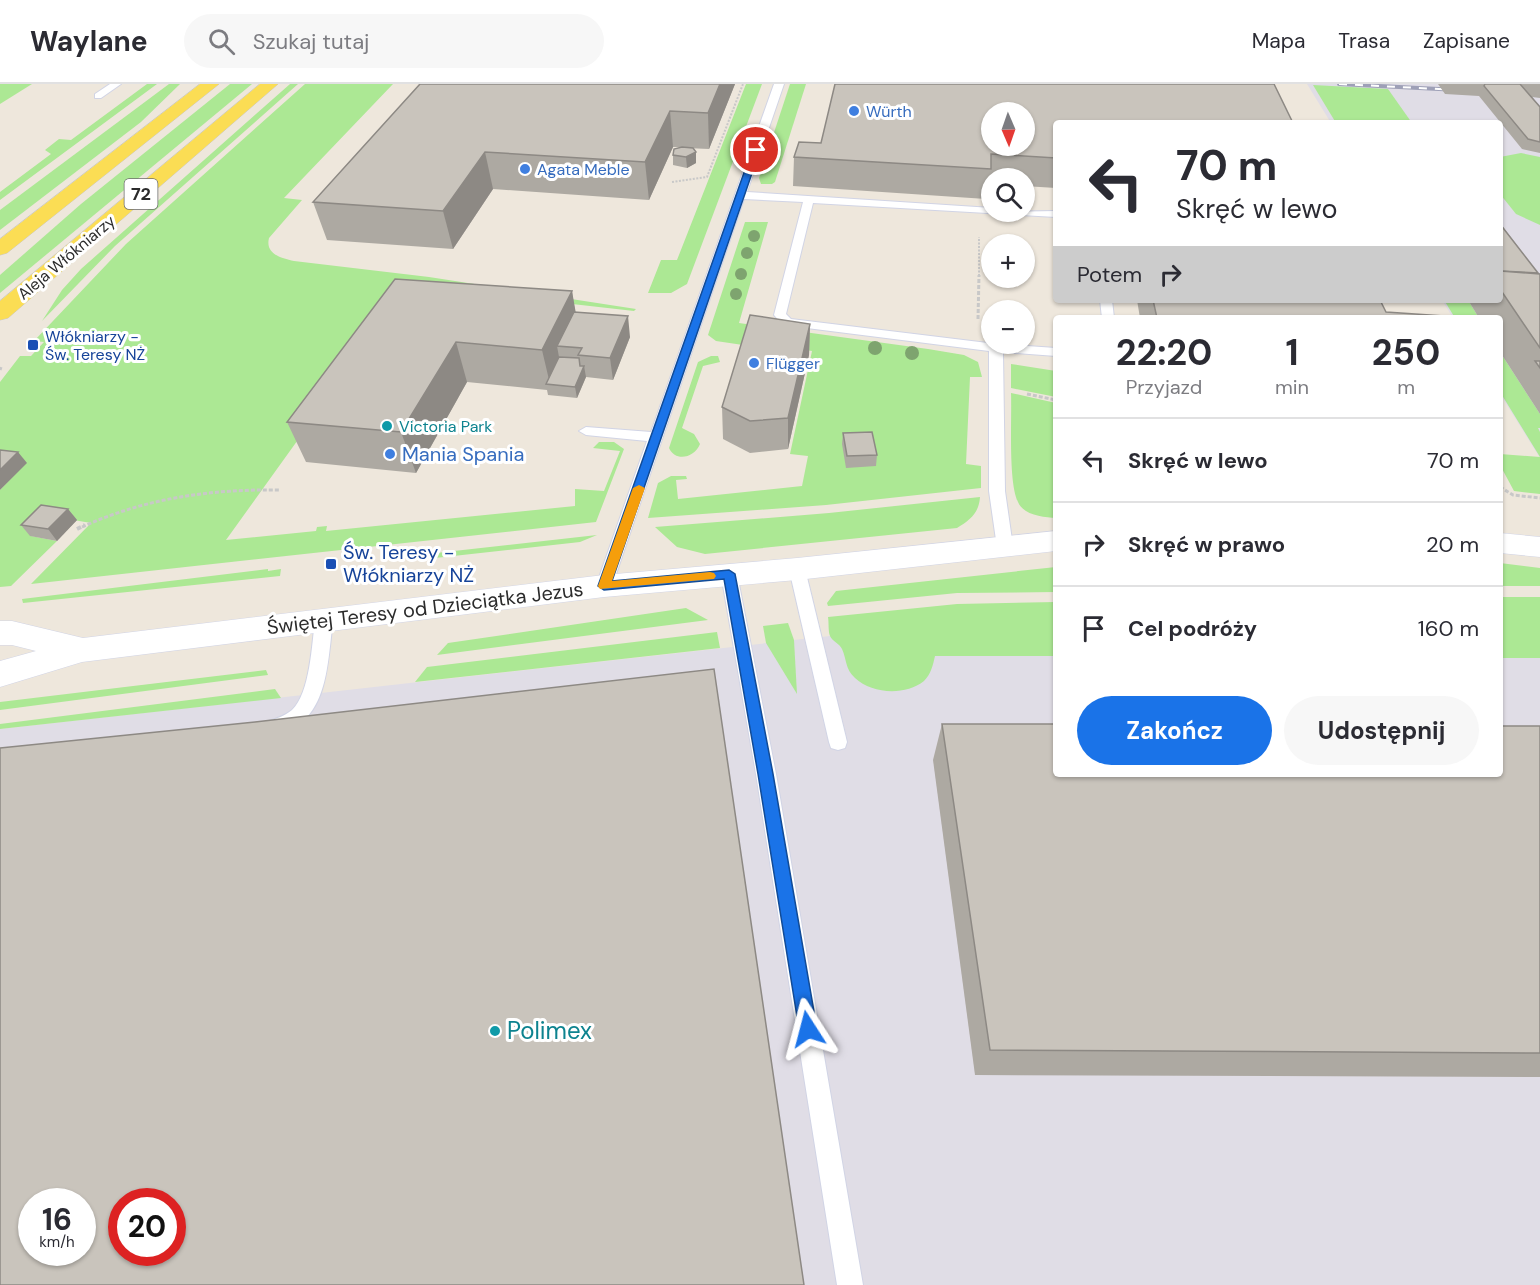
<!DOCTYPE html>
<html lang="pl">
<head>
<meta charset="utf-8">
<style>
	body { margin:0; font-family:"DM Sans",sans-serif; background:#f7f7f7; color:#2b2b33; height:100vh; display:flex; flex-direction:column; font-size:22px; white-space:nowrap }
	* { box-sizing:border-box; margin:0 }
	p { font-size:20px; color:#7c7c81 }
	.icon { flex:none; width:33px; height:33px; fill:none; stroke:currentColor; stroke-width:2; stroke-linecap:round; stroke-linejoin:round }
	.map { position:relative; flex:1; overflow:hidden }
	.side { position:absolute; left:1053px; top:231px; width:450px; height:462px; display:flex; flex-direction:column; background:#fff; border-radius:6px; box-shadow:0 2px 4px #0004 }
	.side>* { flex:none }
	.top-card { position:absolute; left:1053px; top:36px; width:450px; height:183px; border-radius:6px; box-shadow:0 2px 4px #0004; background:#fff; color:#2b2b33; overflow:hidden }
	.needle { width:39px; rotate:178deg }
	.controls { position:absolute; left:981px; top:18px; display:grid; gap:12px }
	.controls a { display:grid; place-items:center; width:54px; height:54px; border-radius:50%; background:#fff; box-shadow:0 2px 4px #0004; font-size:30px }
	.speed { position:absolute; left:18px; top:1104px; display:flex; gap:12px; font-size:30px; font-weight:700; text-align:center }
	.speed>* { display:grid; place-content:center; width:78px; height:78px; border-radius:50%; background:#fff; box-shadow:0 2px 4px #0004; line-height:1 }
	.speed small { font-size:15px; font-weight:400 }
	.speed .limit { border:9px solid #d22; background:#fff; color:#111 }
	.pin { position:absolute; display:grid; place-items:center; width:51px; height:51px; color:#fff; margin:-26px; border:3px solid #fff; border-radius:50%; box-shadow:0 2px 6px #0007 }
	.me { position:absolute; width:66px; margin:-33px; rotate:351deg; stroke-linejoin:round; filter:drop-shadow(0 0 4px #0008) }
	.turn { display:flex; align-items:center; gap:21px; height:126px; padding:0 24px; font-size:27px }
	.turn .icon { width:78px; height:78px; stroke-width:2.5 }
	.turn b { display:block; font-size:42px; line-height:51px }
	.then { display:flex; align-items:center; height:57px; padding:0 24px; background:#0003; gap:12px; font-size:22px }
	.eta { display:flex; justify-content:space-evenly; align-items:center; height:102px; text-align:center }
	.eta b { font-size:36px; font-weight:700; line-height:42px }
	.button { display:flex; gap:12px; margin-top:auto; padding:12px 24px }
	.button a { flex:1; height:69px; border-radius:36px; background:#1a73e8; color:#fff; font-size:24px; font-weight:700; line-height:69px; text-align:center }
	.button a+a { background:#f7f7f7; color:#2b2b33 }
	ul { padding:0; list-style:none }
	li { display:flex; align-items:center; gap:18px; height:84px; padding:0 24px; border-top:2px solid #e1e1e2 }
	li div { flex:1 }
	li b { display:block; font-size:22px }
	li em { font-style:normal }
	header { display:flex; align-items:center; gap:36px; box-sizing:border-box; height:84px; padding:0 30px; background:#fff; border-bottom:2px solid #e1e1e2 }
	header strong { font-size:28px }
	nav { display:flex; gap:33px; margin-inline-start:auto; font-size:21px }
	.search { width:420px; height:54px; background:#f7f7f7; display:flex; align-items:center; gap:15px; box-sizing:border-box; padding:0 21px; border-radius:33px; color:#7c7c81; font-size:22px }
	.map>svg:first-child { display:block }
	.industrial { fill:#e0dde6; fill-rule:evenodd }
	.green { fill:#ace894 }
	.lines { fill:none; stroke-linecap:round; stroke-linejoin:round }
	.lane-casing { stroke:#d1d4e5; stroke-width:2 }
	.secondary-casing { stroke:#d1d4e5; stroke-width:1 }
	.primary-casing { stroke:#c8c8c8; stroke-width:1 }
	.path-far2 { stroke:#c8c8c8; stroke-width:2; stroke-dasharray:2 1.5; stroke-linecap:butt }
	.path-far1 { stroke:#c8c8c8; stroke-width:3; stroke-dasharray:4 2; stroke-linecap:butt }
	.path { stroke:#c8c8c8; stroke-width:4; stroke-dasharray:4.5 3; stroke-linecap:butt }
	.lane { fill:#fff; fill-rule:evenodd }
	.secondary { fill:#fff; fill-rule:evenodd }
	.primary { fill:#fbdd54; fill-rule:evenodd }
	.rail-casing { stroke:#9ea0b7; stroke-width:4 }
	.rail { stroke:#fff; stroke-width:2; stroke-dasharray:8; stroke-linecap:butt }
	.tree { fill:#7ea46f }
	.wall { fill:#ada9a2 }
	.shaded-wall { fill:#8d8984 }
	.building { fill:#c9c4bc; stroke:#8d8984; stroke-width:1.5; fill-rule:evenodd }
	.route { fill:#1a73e8; stroke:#114b97; stroke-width:1.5 }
	.slow { fill:#f59e0b }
	.shop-dot { fill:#3f7fe0; stroke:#fff; stroke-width:2 }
	.transit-dot { fill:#1a4fb4; stroke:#fff; stroke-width:2 }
	.culture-dot { fill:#0f9aa8; stroke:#fff; stroke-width:2 }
	.labels { text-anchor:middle; stroke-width:6; stroke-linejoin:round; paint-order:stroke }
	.far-shop-label { font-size:16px; fill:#366cbe; stroke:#fff; text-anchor:start }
	.far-street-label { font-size:16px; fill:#2b2b2b; stroke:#fff }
	.far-transit-label { font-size:16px; fill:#164399; stroke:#fff; text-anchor:start }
	.far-culture-label { font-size:16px; fill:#0d838f; stroke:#fff; text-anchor:start }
	.shield { fill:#fff; stroke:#6b6b6b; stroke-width:1.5 }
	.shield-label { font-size:18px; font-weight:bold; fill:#2b2b2b }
	.shop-label { font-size:20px; fill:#366cbe; stroke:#fff; text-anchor:start }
	.transit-label { font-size:20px; fill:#164399; stroke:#fff; text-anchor:start }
	.street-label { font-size:20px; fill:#2b2b2b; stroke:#fff }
	.near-culture-label { font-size:24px; fill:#0d838f; stroke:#fff; text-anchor:start }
</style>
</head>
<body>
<header>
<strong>Waylane</strong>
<div class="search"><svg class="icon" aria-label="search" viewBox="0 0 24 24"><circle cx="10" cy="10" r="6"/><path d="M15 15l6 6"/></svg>Szukaj tutaj</div>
<nav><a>Mapa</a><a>Trasa</a><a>Zapisane</a></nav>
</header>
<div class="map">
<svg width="1540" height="1201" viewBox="0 0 1540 1201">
	<rect width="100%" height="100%" fill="#eee7dc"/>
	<g class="industrial">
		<path d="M1307,0h233v374l-40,-64v-76h-47l-11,-18h58v-177h-169z"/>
		<path d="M1500,528h40v673h-1540v-556l830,-93 15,-18 211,-2v158h444zM32,1118h50v50h-50zM122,1118h50v50h-50z"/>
	</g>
	<g class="green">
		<path d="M0,0h32l-32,20z"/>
		<path d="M147,0h10l-157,116v-8l51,-38 -6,-4 14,-11 12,1z"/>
		<path d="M169,0h11l-39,38 -141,108v-20z"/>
		<path d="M230,0h22l-252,209v-18l81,-71z"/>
		<path d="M290,0h8l-183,162 -73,75 20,-31 19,-21z"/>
		<path d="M305,0h88l-109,114 18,2 -33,38c-4,16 12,20 25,23l135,16 207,32 -2,2 -142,-16 -85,-7 -181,252 90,-9 1,-4 10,-1 -1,5 249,-25v-17l29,2 16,-40 -27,-3 6,-6h15l10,7 -28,73 -565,62 60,-61 -41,-7 -19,20 26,5 -46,45 -11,1v-97l26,-27 -26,-3v-78l20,-26h11l13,-14 -10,-1 92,-97z"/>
		<path d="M746,0h16l-75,200 -16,9h-23l13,-33h16z"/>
		<path d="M790,0h16l-31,98 -3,2h-11l-2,-6z"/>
		<path d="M1313,1l75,4 24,34h-76z"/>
		<path d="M1521,69l19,4v68l-24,-11 -16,-20v-37z"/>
		<path d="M745,138h23l-29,101 189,26 36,6 14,7 4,15h-12l-4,87 15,2v22l-155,17 -178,13 10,-35 13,-7h15l1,3 -11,1 2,19 124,-13 6,-30 -18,-2 22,-103 -66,-10 -3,4 -27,-4 -8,-6z"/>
		<path d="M1444,216h24l11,18h-24z"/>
		<path d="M1500,268l40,62v14h-2l2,4v62l-26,-3 -14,-26v-11l40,3 -40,-65z"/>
		<path d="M711,272h7l2,6 -17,4 -21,62 12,6 6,10c-5,13 -24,19 -31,4l29,-86z"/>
		<path d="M1011,280l45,7v26l-45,-9z"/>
		<path d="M1011,309l45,10v115c-12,-1 -32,-2 -38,-16 -10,-20 -6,-84 -7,-109z"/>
		<path d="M980,413c-1,16 -10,23 -23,31l-252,26 -28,-7 -22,-20 174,-14z"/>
		<path d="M597,451l-17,7 -154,17 1,-5z"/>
		<path d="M1500,479l40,5v18h-40z"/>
		<path d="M1056,483v25l-99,1 -129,13 -1,-3 9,-12z"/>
		<path d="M268,485v2l13,-2 -1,7 -257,27 -1,-4z"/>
		<rect x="1500" y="513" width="40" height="61"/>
		<path d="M1056,518v54h-121c-2,9 -4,18 -11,25 -19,15 -52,13 -69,-3 -10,-9 -8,-18 -13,-29 -2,-5 -10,-8 -12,-13 -2,-5 -1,-13 -2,-19l129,-13z"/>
		<path d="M686,524l22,12 -271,35 11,-12z"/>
		<path d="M788,539l6,17 3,54 -31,-51 -3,-17z"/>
		<path d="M717,548l3,16 -305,34 12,-15z"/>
		<path d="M266,586l2,5 -268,35v-8z"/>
		<path d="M275,605l6,9 -281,31v-5z"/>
	</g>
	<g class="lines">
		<defs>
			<g id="lane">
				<path d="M110,0h11l-20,14h-6v-4z"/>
				<path d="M774,0h10l-37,108 245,16v4l64,-1v6l-243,-14 -27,111 5,5 205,25 60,4v8l-53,-4 2,139 8,56 -2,4h-12l-2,-4 -8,-56v-140l-206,-26 -9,-10 29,-113 -59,-3 -132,387 -2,4h-12l-2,-4 51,-145 -61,-6 -7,-4 7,-4 65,5z"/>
				<path d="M1100,216h12l2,18h-12z"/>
				<path d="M797,479l6,2 2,4 42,173 -2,6 -7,2 -7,-2 -2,-6 -40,-173 2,-4z"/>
				<path d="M729,484l6,2 2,4 39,200 87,511h-26l-81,-511 -35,-200 2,-4z"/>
				<path d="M324,530l6,2 3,4c-5,36 -4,94 -44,109 -8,3 -14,6 -23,3l-2,-5 2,-5c9,-3 19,-6 26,-12 18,-17 20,-66 23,-90l3,-4z"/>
			</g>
			<g id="secondary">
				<path d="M1056,447v20l-259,29 -193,17 -522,65 -82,25v-26l36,-10 -24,-6h-12v-24h12l71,17 521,-63 193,-17z"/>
				<path d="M1500,449l40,4v20l-40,-4z"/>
			</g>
			<g id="primary">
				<path d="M200,0h19l-212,169 -7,2v-16z"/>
				<path d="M260,0h18l-270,234 -8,2v-19z"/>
			</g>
		</defs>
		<use href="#lane" class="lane-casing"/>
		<use href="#secondary" class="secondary-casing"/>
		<use href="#primary" class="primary-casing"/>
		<g class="path-far2">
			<path d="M672,98l35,-5 36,-93"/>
			<path d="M979,192v-39"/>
		</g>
		<g class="path-far1">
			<path d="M978,235l1,-44"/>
			<path d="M0,286l1,-3"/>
			<path d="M1027,310l29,6"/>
			<path d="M1500,403l13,8 27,3"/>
			<path d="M82,443c64,-29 128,-38 198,-37"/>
		</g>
		<path class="path" d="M77,445l8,-4"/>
		<use href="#lane" class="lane"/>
		<use href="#secondary" class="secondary"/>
		<use href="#primary" class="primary"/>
		<defs>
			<path id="rail" d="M1339,0l120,6"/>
		</defs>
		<use href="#rail" class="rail-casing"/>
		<use href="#rail" class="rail"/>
	</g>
	<g class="tree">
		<circle cx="754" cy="152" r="6"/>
		<circle cx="747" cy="169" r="6"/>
		<circle cx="741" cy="190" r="6"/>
		<circle cx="736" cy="210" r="6"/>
		<circle cx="875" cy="264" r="7"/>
		<circle cx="912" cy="269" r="7"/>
	</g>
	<g class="wall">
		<path d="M420,0h315l-26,65 -23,-1 10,15 -9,5 -14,-3v-10l8,-8h-8l-24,53 -156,-11 -40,60 -126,-9 -14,-38z"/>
		<path d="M1438,0h102v14l-8,-1 8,10v46l-18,-4 -43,-53 -34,-2z"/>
		<path d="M1056,39v65l-32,-2v-8h-32v6h-4l-2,15 -193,-13 1,-29 27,-14z"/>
		<path d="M1500,139l38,50 2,1v140l-40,-62v-34h-21l-11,-18h32z"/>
		<path d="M395,195l177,12 3,21 55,25 -17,43 -27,-3 -9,21 -29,-3 -1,-5 -80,-8 -51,91 -110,-11 -19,-40z"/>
		<path d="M1137,216h243l6,12 59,6h-305z"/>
		<path d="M810,240l-1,31 -21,94 -38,4 -27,-14 -1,-32z"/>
		<path d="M843,349l34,22 -1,11 -30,2 -4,-24z"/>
		<path d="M68,425l9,11 -20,21 -27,-5 -9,-11z"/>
		<path d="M942,640l598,2v351l-565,-2 -42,-315z"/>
	</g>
	<g class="shaded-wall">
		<path d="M720,0h15l-26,65 -1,-36z"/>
		<path d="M670,27l3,36 -24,53 -4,-38z"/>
		<path d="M485,68l8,37 -40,60 -10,-38z"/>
		<path d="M696,68v11l-9,5 -1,-11z"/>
		<path d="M572,207l7,40 -22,15 4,22 -11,16 -8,-34z"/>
		<path d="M628,232l2,21 -17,43 -3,-22z"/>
		<path d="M810,240l-1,31 -21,94v-31z"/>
		<path d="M456,258l11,40 -51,91 -15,-41z"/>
		<path d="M584,282l2,11 -9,21 -2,-11z"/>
		<path d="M18,368l9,11 -27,27v-20z"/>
		<path d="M68,425l9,11 -20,21 -9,-12z"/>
	</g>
	<g class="building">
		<path d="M420,0h300l-12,29 -38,-2 -25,51 -160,-10 -42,59 -130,-9z"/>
		<path d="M835,0h439l19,39h-237v35l-65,-4v15l-197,-12 5,-15 22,1zM992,28h32v34h-32z"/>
		<path d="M1485,0h35l20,23v35l-12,-3 -44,-53z"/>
		<path d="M682,63l11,1 3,4 -10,5 -13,-2 1,-6z"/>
		<path d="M1500,140l38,49 -38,-2z"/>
		<path d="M1500,187l40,3v74l-40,-59z"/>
		<path d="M395,195l177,12 -30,59 -86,-8 -55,90 -114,-10z"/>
		<path d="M1153,216h227l6,12 58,4 1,2h-288z"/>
		<path d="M574,228l54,4 -18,42 -32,-3 4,-7 -25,-2z"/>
		<path d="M750,231l60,9 -22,94 -38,3 -28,-14z"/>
		<path d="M559,273l20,1 1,8h4l-9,21 -29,-3z"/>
		<path d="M1535,277h5v7z"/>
		<path d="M872,348l5,23 -30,1 -4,-23z"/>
		<path d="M0,366l18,2 -18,18z"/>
		<path d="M41,421l27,4 -20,20 -27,-4z"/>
		<path d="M714,585l90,616h-804v-537l255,-26zM32,1118h50v50h-50zM122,1118h50v50h-50z"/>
		<path d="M942,640h114v50h444v-48h40v327l-550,-3z"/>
	</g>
	<path class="route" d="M756,64l4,2 -148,431 117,-11 6,4 38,200 44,255 -3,7 -6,2 -6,-2 -3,-7 -41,-255 -34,-195 -120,11 -6,-4 154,-436z"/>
	<path class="slow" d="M639,401l6,3 -33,93 98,-9 4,1 2,3 -2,3 -114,10 -2,-3 35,-98z"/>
	<g class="shop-dot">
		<circle cx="854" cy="27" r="6"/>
		<circle cx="525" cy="85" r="6"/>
		<circle cx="754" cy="279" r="6"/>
		<circle cx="390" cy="370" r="6"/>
	</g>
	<g class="transit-dot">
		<rect x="27" y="255" width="12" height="12" rx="3"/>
		<rect x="325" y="474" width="12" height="12" rx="3"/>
	</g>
	<g class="culture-dot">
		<circle cx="387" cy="342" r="6"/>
		<circle cx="495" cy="947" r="6"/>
	</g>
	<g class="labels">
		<g class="far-shop-label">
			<text x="866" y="33">Würth</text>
			<text x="537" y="91">Agata Meble</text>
			<text x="766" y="285">Flügger</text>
		</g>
		<g class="far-street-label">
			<text transform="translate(66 173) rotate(-40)" y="6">Aleja Włókniarzy</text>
		</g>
		<g class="far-transit-label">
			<text x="45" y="258">Włókniarzy -<tspan x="45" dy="18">Św. Teresy NŻ</tspan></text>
		</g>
		<g class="far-culture-label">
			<text x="399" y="348">Victoria Park</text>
		</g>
		<rect class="shield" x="124.5" y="95" width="33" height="30" rx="4.5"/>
		<g class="shield-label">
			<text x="141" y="116">72</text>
		</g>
		<g class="shop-label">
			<text x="402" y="377">Mania Spania</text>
		</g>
		<g class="transit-label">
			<text x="343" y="475">Św. Teresy -<tspan x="343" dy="23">Włókniarzy NŻ</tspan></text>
		</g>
		<g class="street-label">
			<text transform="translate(425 524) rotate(-7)" y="7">Świętej Teresy od Dzieciątka Jezus</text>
		</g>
		<g class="near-culture-label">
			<text x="507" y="955">Polimex</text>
		</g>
	</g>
</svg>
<div class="controls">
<a><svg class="needle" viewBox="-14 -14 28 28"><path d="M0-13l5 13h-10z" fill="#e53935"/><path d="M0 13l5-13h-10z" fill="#7c7c81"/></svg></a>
<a><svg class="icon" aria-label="search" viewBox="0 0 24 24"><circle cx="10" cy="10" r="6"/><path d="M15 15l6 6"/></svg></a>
<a>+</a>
<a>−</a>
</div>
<div class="speed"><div>16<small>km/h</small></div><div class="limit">20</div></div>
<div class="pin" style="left:756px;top:66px;background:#d93025"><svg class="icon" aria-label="arrive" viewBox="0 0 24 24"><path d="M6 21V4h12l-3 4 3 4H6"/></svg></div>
<svg class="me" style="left:808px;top:945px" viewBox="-20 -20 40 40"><path d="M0-17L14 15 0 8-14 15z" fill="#1a73e8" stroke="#fff" stroke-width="4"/></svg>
<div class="top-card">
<div class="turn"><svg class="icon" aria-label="left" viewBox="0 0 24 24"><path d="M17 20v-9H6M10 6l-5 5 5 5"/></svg><div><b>70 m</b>Skręć w lewo</div></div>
<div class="then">Potem<svg class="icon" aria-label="right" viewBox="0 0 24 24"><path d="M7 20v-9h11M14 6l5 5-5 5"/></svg></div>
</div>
<section class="side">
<div class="eta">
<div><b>22:20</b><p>Przyjazd</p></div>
<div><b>1</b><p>min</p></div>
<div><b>250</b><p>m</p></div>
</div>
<ul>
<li><svg class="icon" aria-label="left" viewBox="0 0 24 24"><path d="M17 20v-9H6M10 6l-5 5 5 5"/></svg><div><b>Skręć w lewo</b></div><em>70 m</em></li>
<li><svg class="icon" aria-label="right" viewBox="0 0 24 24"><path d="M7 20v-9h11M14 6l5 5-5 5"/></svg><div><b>Skręć w prawo</b></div><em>20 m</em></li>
<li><svg class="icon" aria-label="arrive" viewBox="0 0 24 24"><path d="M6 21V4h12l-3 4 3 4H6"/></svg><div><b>Cel podróży</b></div><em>160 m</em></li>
</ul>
<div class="button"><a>Zakończ</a><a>Udostępnij</a></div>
</section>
</div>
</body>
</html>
